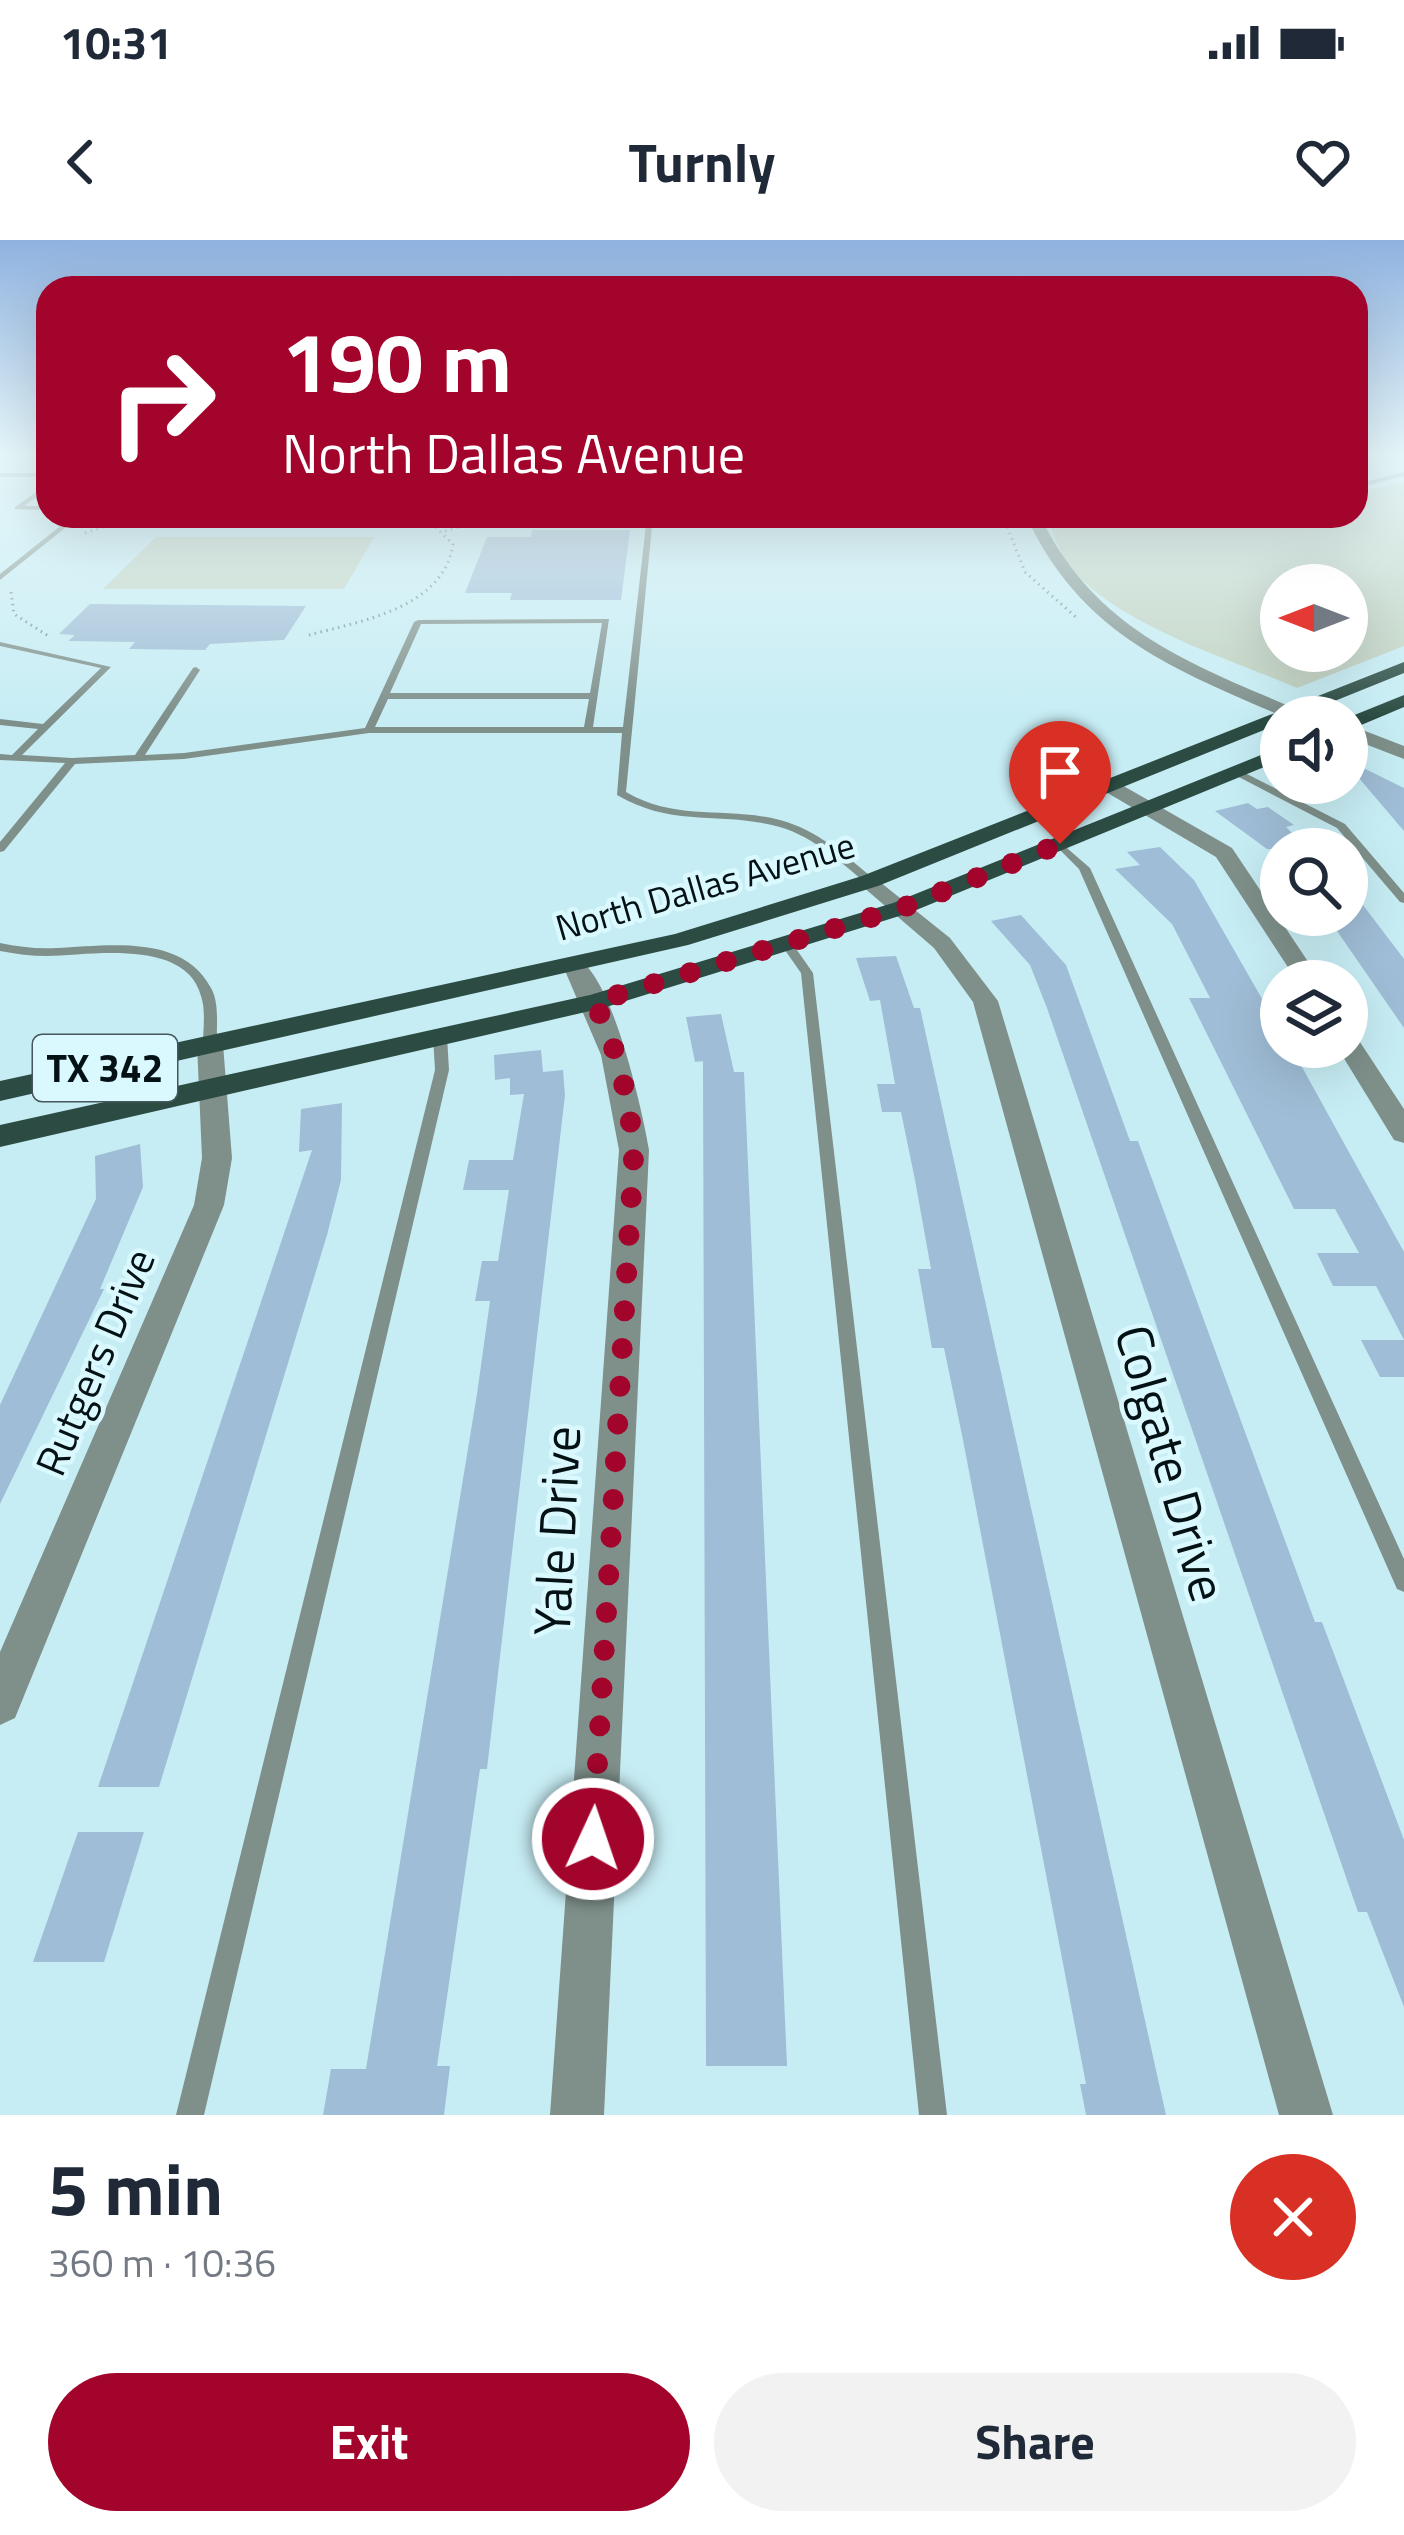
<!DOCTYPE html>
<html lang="en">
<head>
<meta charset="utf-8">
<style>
	body { margin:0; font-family:"Titillium Web",sans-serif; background:#f2f2f3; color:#1f2937; height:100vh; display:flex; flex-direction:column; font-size:45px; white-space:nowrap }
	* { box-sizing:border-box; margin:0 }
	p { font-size:39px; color:#747a83 }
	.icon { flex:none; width:66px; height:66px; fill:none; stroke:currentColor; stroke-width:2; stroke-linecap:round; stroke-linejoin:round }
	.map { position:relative; height:1875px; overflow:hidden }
	.sheet { display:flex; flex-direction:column; background:#fff; flex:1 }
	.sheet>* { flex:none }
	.top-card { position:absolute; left:36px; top:36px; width:1332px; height:252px; border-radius:36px; box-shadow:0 12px 48px #0002; background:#a3042c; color:#fff; overflow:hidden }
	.needle { width:78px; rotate:270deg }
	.fabs { position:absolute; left:1260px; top:324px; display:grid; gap:24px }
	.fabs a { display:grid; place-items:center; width:108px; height:108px; border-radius:50%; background:#fff; box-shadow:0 12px 48px #0002; font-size:60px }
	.pin { position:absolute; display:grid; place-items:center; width:102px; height:102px; color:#fff; margin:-123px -51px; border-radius:50% 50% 50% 0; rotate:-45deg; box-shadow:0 0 12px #0007 }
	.pin .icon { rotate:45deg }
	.me { position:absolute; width:132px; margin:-66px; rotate:3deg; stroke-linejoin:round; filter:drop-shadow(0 0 9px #0008) }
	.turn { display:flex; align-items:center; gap:42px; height:252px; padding:0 48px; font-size:54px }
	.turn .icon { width:156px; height:156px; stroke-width:2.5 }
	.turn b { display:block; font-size:84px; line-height:102px }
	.round { display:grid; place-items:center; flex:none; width:126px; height:126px; border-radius:63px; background:#f2f2f3 }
	.head { display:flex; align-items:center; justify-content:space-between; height:204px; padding:0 48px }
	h1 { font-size:72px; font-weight:700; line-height:90px }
	.cta { display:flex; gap:24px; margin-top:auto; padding:24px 48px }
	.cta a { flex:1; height:138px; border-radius:72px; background:#a3042c; color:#fff; font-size:48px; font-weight:700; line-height:138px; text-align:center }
	.cta a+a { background:#f2f2f3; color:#1f2937 }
	.status { display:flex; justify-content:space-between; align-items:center; height:84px; padding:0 60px; background:#fff; direction:ltr }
	.status svg { height:33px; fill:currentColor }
	header { display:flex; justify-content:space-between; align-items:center; height:156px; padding:0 48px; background:#fff; font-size:54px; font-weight:700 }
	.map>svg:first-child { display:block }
	.green { fill:#c2d2c0; fill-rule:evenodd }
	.building { fill:#9fbdd6 }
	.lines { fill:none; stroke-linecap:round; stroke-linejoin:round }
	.path { stroke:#769196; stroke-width:3; stroke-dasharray:1.5 4.5; stroke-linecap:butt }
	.lane { fill:#7f908b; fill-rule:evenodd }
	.street { fill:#7f908b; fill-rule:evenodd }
	.primary { fill:#2c4c43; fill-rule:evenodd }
	.route { stroke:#a3042c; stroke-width:21; stroke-dasharray:0 37.8 }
	.labels { text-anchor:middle; stroke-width:9; stroke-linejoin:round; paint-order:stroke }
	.far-street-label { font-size:36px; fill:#051215; stroke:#daf9fe }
	.shield { fill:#daf9fe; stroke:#45575b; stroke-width:3 }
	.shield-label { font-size:39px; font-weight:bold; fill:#051215 }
	.street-label { font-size:42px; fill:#051215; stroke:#daf9fe }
	.near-street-label { font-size:51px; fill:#051215; stroke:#daf9fe }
</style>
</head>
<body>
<div class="status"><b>10:31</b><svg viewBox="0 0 49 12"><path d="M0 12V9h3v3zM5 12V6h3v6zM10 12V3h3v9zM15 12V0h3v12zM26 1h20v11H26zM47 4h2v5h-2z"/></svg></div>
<header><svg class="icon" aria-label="back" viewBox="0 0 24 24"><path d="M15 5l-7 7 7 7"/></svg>Turnly<svg class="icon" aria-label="heart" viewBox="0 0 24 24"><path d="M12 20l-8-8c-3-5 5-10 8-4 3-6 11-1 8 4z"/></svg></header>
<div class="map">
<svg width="1404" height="1875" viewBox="0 0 1404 1875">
	<rect width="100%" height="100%" fill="#c7edf4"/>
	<g class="green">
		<path d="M1404,242v164l-107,42c-66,-29 -193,-67 -232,-129 -8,-13 -13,-29 -18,-43h309v-24zM1281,345h66v66h-66z"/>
		<path d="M156,297h218l-30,52h-241z"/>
	</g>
	<g class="building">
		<path d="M532,290h98l-9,70h-111l2,-7h-47l22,-56h44z"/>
		<path d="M90,364l216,2 -22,34 -74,4 -5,6 -76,-1 6,-7 -67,-1 7,-6 -16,-1z"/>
		<path d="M1347,520l57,28v43l-57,-67z"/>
		<path d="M1248,563l9,6 11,-2 26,18 -8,2 22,22h-41l-52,-38z"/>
		<path d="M1160,607l34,33 87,152v15h10l113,205v125h-24l-19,-37h43l-28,-54h-43l-16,-33h42l-24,-44h-41l-105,-211h21l-38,-74 -57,-55 25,-4 -13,-13z"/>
		<path d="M1347,644l57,75v69l-78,-113h21z"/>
		<path d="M1021,675l45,50 64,176h8l21,57 156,424h7l82,218v167l-37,-95h-9l-311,-904 -17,-43 -39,-44z"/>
		<path d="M896,716l18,52h6l246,1107h-80l-6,-31h6l-123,-644 -19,-92h-12l-14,-79h13l-16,-89 -14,-68h-19l-5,-28h18l-15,-84 -10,1 -14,-43z"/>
		<path d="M721,774l13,58h10l43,994h-81l-3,-1005 -8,1 -9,-45z"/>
		<path d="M541,810l2,22 20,-2 2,25 -78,674h-7l-43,297h13l-6,49h-121l8,-46h35l111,-675 13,-93h-15l7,-40h16l11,-71h-46l6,-30h44l11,-66 -14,1v-17l-15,2 -1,-25z"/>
		<path d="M342,863l-1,77 -14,55 -168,552h-61l214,-637 -13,2 2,-43z"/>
		<path d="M140,904l3,43 -43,102h4l-104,215v-99l96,-206 -1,-43z"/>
		<path d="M78,1592h66l-40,130h-71z"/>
	</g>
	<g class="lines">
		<g class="path">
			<path d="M1003,276l22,56 53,47"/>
			<path d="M445,291l17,-5 7,-10"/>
			<path d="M85,293l52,-17"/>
			<path d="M11,352l3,22 36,23"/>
			<path d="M309,395c52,-14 135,-27 144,-91l-29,-28"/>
		</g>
		<g class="lane">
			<path d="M1404,232v4l-48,12v-4z"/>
			<rect x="0" y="233" width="48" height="4"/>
			<path d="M48,244v5l-24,17h24v4l-33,-1v-2z"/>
			<path d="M73,276h7l-80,64v-6z"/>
			<path d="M647,276h6l-27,276c52,30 99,14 154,28 37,10 65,35 94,59v4h-8c-28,-23 -57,-50 -94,-58 -57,-13 -100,2 -155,-30l5,-62h-253l-185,26 -109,5 -71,87 -4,1v-10l65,-79 -65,-3v-6l12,1 26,-26 -38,-4v-6l43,5 58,-56 -101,-22v-4l111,25 -89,88 50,3 63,-3 58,-87 3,-1 4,3 -55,85 39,-2 181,-25 49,-106 4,-2 191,-1 -16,108h30zM602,383l-12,70h-200l31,-69zM388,459h201l-5,28h-209z"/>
			<path d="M1233,530h6l106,54 59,69v10l-4,-1 -63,-74 -104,-54z"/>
			<path d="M1060,602l30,26 314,691v33l-7,-3 -318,-720 -24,-24z"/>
			<path d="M786,699l4,1 23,33 134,1142h-28l-118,-1142 -21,-30z"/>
			<path d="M0,703c19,4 37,6 56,5 51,-2 126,-15 155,40 9,16 5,39 6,56l-7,5 -7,-5c0,-15 3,-33 -2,-48 -15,-58 -110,-41 -154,-40 -16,0 -31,-2 -47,-5z"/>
			<path d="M440,792l7,4 2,34 -245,1045h-28l259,-1045 -2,-34z"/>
		</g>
		<g class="street">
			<path d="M1026,276h14c55,113 146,146 256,193v8h-12c-113,-49 -203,-83 -258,-201z"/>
			<path d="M1347,484l57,22v13l-57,-22z"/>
			<path d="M1106,544h14l112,64 89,133h-24l-81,-124 -110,-65z"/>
			<path d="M870,634l80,64 48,63 335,1114h-54l-306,-1113 -39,-54 -72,-62v-10z"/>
			<path d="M575,718c36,11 68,155 74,192l-45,965h-54l69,-965 -18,-95 -38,-89z"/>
			<path d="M1347,793l9,3 48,73v34l-10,-3 -57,-93h10z"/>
			<path d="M210,795l13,9 9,114 -8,47 -209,513 -15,7v-73l194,-447 8,-47 -5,-114z"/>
		</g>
		<g class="primary">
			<path d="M1404,422v11l-109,44h-14v6l-403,163 -190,59 -688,156v-20l675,-147 187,-58z"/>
			<path d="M1404,455v12l-57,24v-13z"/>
			<path d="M1281,507v13l-372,153 -306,95 -603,139v-22l590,-130 303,-92z"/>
		</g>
	</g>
	<linearGradient id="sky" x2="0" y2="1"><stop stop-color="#8fb2df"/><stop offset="0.45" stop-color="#e6f7fa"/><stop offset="1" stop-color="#e6f7fa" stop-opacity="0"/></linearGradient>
	<rect width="1404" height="478" fill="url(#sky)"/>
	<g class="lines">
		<path class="route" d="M593,1599l41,-689c-6,-54 -15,-100 -40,-148l308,-94 158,-64"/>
	</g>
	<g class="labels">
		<g class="far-street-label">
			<text transform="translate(705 646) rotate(-16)" y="13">North Dallas Avenue</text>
		</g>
		<rect class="shield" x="33" y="795" width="144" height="66" rx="9"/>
		<g class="shield-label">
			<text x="105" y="842">TX 342</text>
		</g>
		<g class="street-label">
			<text transform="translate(95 1122) rotate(-67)" y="15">Rutgers Drive</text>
		</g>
		<g class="near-street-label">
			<text transform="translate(1171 1223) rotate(74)" y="18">Colgate Drive</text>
			<text transform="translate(557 1291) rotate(-87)" y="18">Yale Drive</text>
		</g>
	</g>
</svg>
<div class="fabs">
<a><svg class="needle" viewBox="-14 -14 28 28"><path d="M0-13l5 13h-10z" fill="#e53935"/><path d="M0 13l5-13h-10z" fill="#747a83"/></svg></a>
<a><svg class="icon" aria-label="sound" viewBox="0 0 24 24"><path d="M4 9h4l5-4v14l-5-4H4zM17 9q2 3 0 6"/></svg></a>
<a><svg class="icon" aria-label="search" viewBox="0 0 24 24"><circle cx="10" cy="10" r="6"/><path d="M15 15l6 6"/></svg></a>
<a><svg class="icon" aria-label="layers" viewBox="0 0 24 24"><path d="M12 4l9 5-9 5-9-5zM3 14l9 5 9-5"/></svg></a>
</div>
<div class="pin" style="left:1060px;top:604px;background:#d93025"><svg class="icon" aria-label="arrive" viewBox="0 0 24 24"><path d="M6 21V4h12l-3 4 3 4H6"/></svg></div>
<svg class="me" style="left:593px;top:1599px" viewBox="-20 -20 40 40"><circle r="17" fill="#a3042c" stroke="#fff" stroke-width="3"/><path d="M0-11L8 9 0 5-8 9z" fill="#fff"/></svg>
<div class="top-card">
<div class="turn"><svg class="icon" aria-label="right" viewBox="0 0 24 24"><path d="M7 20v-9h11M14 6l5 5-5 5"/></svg><div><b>190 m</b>North Dallas Avenue</div></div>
</div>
</div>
<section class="sheet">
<div class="head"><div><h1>5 min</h1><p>360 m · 10:36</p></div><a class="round" style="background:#d93025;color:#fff"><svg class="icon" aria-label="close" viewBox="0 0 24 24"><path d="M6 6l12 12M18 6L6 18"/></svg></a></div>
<div class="cta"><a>Exit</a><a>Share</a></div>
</section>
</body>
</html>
